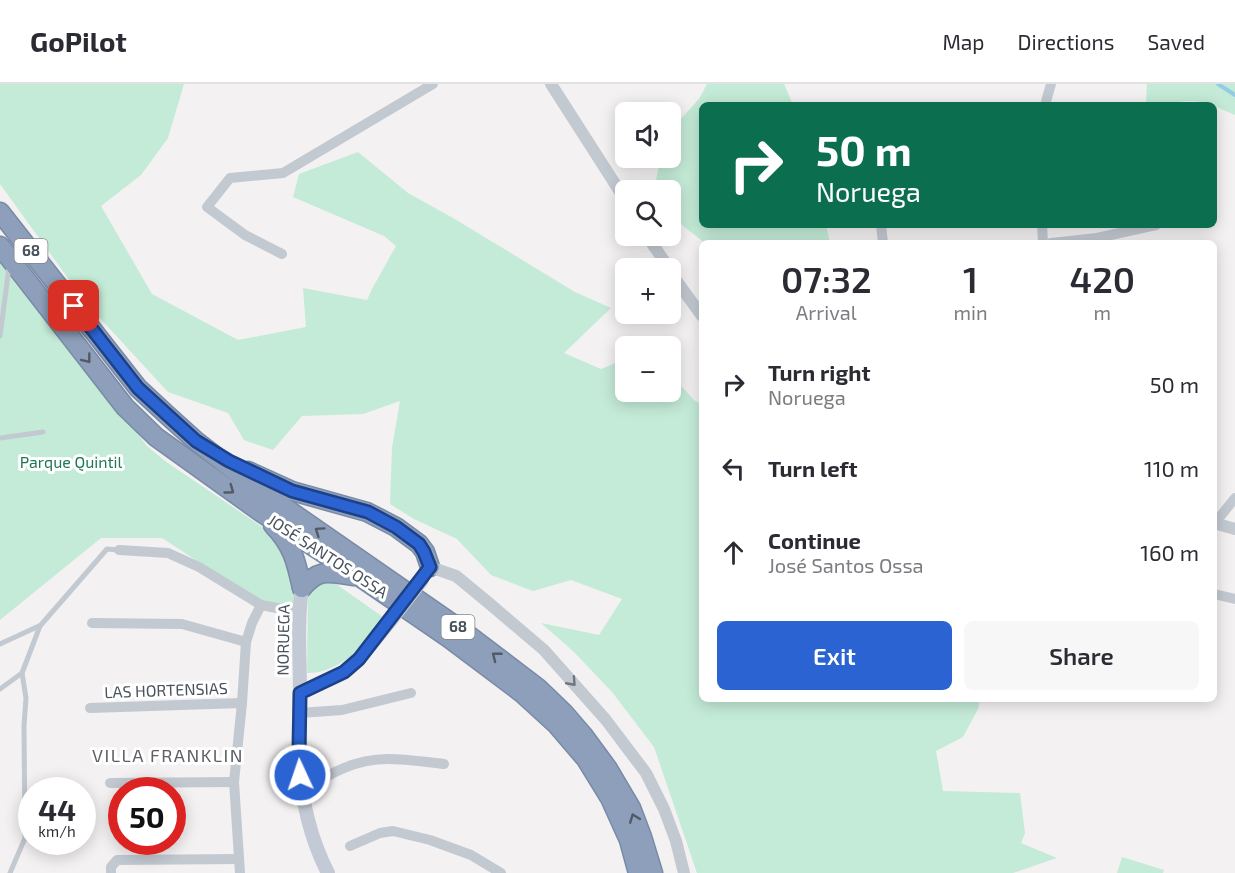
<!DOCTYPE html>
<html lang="en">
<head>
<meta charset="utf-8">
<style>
	body { margin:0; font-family:"Exo 2",sans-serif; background:#f7f7f7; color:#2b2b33; height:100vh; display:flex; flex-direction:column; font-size:22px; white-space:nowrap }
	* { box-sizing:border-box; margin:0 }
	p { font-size:20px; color:#7c7c81 }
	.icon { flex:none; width:33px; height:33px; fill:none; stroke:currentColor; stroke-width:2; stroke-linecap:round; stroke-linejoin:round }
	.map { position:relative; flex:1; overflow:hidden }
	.panel { position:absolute; left:699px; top:156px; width:518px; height:462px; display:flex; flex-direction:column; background:#fff; border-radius:9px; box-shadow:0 3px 15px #0003 }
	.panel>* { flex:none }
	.banner { position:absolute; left:699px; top:18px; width:518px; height:126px; border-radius:9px; box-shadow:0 3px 15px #0003; background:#0b6e4f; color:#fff; overflow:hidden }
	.buttons { position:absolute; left:615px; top:18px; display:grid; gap:12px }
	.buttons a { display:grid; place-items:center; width:66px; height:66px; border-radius:9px; background:#fff; box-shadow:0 3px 15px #0003; font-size:30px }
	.speed { position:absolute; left:18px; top:693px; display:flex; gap:12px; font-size:30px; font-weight:700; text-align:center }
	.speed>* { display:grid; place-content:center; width:78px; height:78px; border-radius:50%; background:#fff; box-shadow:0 3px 15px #0003; line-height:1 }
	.speed small { font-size:15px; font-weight:400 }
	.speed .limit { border:9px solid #d22; background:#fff; color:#111 }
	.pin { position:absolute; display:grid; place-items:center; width:51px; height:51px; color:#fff; margin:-26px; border-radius:12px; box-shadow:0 3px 9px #0006 }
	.me { position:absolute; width:66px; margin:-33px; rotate:357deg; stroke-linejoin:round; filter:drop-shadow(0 0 4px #0008) }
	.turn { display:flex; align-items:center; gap:21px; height:126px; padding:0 18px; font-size:27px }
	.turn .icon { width:78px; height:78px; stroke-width:2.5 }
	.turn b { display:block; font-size:42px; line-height:51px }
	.eta { display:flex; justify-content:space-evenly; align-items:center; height:102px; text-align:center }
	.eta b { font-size:36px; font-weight:600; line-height:42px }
	.primary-button { display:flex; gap:12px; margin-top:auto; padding:12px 18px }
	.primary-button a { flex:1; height:69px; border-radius:9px; background:#2b64d2; color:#fff; font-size:24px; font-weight:600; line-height:69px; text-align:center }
	.primary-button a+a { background:#f7f7f7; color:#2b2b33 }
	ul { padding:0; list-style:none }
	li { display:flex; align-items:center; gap:18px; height:84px; padding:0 18px }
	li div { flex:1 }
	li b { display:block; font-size:22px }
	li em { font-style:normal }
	header { display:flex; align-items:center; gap:36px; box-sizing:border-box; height:84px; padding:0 30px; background:#fff; border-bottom:2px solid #e1e1e2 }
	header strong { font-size:28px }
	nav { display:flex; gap:33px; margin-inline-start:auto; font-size:21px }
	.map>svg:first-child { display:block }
	.green { fill:#c4ebd7 }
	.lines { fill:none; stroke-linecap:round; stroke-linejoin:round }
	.stream { stroke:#95cce4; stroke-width:4 }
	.motorway-casing { stroke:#788aa6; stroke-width:21 }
	.service { stroke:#c3c9d1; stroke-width:5 }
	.minor { stroke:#c3c9d1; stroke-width:10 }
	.tertiary { stroke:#c3c9d1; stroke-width:12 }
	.secondary { stroke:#c3cad5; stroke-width:14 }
	.motorway { stroke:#8d9fba; stroke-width:18 }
	.secondary-bridge { stroke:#c3cad5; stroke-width:14 }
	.oneway { stroke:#515a65 }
	.oneway2 { stroke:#6e767f }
	.route-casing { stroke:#1c4188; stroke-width:15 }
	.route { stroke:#2b64d2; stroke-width:10 }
	.labels { text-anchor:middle; stroke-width:6; stroke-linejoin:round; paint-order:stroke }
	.shield { fill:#fff; stroke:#80868d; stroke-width:1.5 }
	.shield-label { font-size:15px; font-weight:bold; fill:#4a525c }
	.park-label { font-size:16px; fill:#217854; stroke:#fff }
	.street-label { font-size:16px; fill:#4a525c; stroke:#fff }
	.neighbourhood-label { font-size:18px; letter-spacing:1.5px; fill:#5e6065; stroke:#fff }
</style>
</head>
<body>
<header>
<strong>GoPilot</strong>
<nav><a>Map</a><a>Directions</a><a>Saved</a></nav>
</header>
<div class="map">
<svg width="1235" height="789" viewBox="0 0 1235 789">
	<rect width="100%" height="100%" fill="#f3f1f1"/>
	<g class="green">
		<path d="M0,0h184l-16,54 -27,37 -40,31 51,88 86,46 68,-13 -3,-39 64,12 5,-11 24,-43 -12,-10 -91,-39 6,-23 59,-22 50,41 45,25 122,74 36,16 -47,45 37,16 24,-10 1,33h44l1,-17 23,25 8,5v294h278l-2,10 -15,28 -27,14 7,40 77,2 5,40 -4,10 36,15 -44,15h-316l-43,-126 -42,-55 -39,-41 -32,-28 58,12 23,-36 -51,-19 -38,11 -42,-16 -34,-36 -43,-20 -24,-15 2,-56 8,-47 -37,13 -61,2 -29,34 -29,-10 -16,-27 -60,-21 -82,-89 -86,-119z"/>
		<path d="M707,0h77l9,21h-91v120h124l4,18h-125l-22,-17 -12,-19 -1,-17h-8l-6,-11 5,-21h9l1,-22 8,-15 20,-22z"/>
		<path d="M1147,0h88v31c-15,-6 -29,-15 -46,-14 -15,0 -29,8 -43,1z"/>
		<path d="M0,170l147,192 18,15 112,76 18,47 -1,23 -32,-4 -100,-65h-61l-101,82z"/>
		<path d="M326,493l57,40c-5,7 -9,14 -14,21 -13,17 -39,36 -62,35l1,-81z"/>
		<path d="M1122,773l42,13 -1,3h-46z"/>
	</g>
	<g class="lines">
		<path class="stream" d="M1218,0l17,11"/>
		<defs>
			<g id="motorway">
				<path d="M0,128l138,176 28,26 30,27 65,50 206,143 71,54 26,25 19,22 25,34 23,39 11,29 11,36"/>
				<path d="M0,162l125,161 31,30 106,76 98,64 89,61 73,55 34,31 30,35 24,39 19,42 9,33"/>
				<path d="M248,387l44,20 75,21 29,15 23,17 6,8 5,15"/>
				<path d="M273,441c20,21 23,36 29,63"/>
				<path d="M302,504c18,-21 27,-15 52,-12"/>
			</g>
		</defs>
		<use href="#motorway" class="motorway-casing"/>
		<g class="service">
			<path d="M0,252l9,-69"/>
			<path d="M0,354l43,-6"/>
			<path d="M0,560l39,-18"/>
			<path d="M0,605l22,-16"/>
			<path d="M10,789l15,-35 -1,-112 2,-28 -4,-25 18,-47 67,-77 12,1"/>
		</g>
		<g class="minor">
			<path d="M1045,21l6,-21"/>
			<path d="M881,141l2,18"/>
			<path d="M1042,141l1,18"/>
			<path d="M1051,159l46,-5 59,-13"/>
			<path d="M282,170l-37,-19 -38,-28 23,-29 53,-5 150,-89"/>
			<path d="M644,233l2,-3"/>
			<path d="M1215,439l20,-25"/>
			<path d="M119,466l49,3 31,14 62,38 37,7"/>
			<path d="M1214,510l21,5"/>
			<path d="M92,539l90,1 64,18"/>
			<path d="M90,624l152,-5"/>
			<path d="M299,629l43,-3 69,-17"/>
			<path d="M110,699l124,-1"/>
			<path d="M302,710c24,-20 54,-35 86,-35 18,0 37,3 56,5"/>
			<path d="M350,762l30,-13 13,-2 37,9 41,15 30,18"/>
			<path d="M111,789v-6l6,-7 122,-1"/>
			<path d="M240,789l-6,-91 8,-79 4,-61 6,-19 9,-18"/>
		</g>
		<g class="tertiary">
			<path d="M551,0l75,117"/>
			<path d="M647,152l22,32"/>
			<path d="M670,188l32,44"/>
			<path d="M1214,439l21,6"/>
			<path d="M430,483l26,9 34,28 54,46 62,70 40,53 18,36 12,32 8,32"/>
		</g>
		<g class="secondary">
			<path d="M302,504c-5,35 -2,70 -2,105 0,22 -3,44 -1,65 2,39 11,80 29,115"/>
			<path d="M300,609l44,-20 15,-14 32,-39"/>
		</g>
		<use href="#motorway" class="motorway"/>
		<path class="secondary-bridge" d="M391,536l31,-40"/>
	</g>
	<defs><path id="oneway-chevron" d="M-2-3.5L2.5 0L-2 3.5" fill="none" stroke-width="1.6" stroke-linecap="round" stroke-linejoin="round" transform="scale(1.5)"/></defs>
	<g class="oneway">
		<use href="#oneway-chevron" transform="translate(87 275) rotate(52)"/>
		<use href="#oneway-chevron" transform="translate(230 406) rotate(36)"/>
		<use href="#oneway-chevron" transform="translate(319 447) rotate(-145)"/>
		<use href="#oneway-chevron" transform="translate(496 572) rotate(-142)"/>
		<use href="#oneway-chevron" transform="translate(634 734) rotate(-111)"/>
	</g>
	<use class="oneway2" href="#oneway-chevron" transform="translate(572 598) rotate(48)"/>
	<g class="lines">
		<defs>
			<path id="route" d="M74,222l64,82 58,53 33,20 63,30 76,21 28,15 23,17 5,8 6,15 -71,92 -15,13 -44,21 -1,63 1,19"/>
		</defs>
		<use href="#route" class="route-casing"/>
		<use href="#route" class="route"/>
	</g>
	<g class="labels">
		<g class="shield">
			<rect x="14.5" y="155" width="33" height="24" rx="4.5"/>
			<rect x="441.5" y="531" width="33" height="24" rx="4.5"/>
		</g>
		<g class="shield-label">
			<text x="31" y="172">68</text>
			<text x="458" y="548">68</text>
		</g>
		<g class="park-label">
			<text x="71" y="384">Parque Quintil</text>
		</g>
		<g class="street-label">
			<text transform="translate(328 472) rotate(33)" y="6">JOSÉ SANTOS OSSA</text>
			<text transform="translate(283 556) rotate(-89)" y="6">NORUEGA</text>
			<text transform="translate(166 606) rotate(-2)" y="6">LAS HORTENSIAS</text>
		</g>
		<g class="neighbourhood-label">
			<text x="168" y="678">VILLA FRANKLIN</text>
		</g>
	</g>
</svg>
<div class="buttons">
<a><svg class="icon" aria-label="sound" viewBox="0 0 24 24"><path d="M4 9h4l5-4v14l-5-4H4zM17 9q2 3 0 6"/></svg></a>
<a><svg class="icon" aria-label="search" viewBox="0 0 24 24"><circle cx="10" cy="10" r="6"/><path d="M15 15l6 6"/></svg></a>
<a>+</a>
<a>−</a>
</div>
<div class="speed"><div>44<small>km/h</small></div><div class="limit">50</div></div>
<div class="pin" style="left:74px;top:222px;background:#d93025"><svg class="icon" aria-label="arrive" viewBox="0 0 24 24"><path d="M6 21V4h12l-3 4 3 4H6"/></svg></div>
<svg class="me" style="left:300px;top:691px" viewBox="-20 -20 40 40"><circle r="17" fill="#2b64d2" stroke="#fff" stroke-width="3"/><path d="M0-11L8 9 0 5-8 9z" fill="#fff"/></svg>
<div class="banner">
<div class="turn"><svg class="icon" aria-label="right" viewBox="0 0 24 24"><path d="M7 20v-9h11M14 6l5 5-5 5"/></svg><div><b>50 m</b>Noruega</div></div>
</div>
<section class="panel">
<div class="eta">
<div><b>07:32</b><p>Arrival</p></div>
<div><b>1</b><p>min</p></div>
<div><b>420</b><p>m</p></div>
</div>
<ul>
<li><svg class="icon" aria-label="right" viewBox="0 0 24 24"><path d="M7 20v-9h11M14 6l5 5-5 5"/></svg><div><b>Turn right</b><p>Noruega</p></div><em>50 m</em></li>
<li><svg class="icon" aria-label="left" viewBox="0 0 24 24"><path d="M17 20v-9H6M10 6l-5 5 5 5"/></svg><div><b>Turn left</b></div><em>110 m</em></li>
<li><svg class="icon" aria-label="ahead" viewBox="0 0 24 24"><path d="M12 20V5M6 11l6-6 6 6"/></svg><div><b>Continue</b><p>José Santos Ossa</p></div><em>160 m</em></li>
</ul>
<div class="primary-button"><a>Exit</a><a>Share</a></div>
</section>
</div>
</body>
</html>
